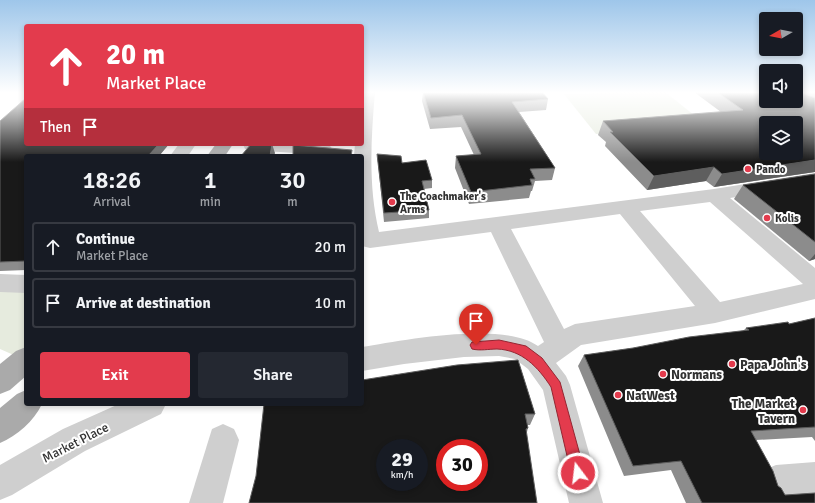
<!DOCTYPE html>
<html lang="en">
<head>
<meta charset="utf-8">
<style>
	body { margin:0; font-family:Signika,sans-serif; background:#242831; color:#f1f3f6; height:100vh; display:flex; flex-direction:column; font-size:15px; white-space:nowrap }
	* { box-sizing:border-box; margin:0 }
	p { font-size:13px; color:#9ea1a6 }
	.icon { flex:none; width:22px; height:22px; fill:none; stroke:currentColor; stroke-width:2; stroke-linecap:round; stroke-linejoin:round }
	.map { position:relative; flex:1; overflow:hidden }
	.drawer { position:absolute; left:24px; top:154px; width:340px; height:252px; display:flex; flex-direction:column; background:#171b24; border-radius:4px; box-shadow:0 2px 6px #0003 }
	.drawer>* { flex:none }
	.banner { position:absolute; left:24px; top:24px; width:340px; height:122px; border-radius:4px; box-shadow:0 2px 6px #0003; background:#e33b4d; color:#fff; overflow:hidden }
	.needle { width:26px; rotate:261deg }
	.tools { position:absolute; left:759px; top:12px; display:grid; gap:8px }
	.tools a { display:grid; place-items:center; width:44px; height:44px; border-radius:4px; background:#171b24; box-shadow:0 2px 6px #0003; font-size:20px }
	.speed { position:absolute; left:376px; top:439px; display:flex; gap:8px; font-size:20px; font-weight:700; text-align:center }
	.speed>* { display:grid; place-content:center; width:52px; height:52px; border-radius:50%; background:#171b24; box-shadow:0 2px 6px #0003; line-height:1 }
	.speed small { font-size:10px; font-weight:400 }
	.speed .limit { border:6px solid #d22; background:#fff; color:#111 }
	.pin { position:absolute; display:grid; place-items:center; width:34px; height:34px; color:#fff; margin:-41px -17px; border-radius:50% 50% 50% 0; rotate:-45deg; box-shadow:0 0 4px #0007 }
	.pin .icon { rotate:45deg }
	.me { position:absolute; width:44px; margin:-22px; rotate:345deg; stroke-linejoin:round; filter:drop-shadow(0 0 3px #0008) }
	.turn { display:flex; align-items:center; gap:14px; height:84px; padding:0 16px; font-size:18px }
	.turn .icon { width:52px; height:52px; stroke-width:2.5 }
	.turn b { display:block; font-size:28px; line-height:34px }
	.then { display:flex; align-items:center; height:38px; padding:0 16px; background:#0003; gap:8px; font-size:15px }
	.eta { display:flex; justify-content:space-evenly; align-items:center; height:68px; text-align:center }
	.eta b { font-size:24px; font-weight:600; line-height:28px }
	.action { display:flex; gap:8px; margin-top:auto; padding:8px 16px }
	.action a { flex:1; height:46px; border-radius:4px; background:#e33b4d; color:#fff; font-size:16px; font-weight:600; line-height:46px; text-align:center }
	.action a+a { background:#242831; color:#f1f3f6 }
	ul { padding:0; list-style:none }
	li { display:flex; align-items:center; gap:12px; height:50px; margin:0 8px 6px; padding:0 8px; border:2px solid #363941; border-radius:4px }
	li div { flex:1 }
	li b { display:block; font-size:15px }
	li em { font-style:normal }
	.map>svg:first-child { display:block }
	.green { fill:#e6ebde }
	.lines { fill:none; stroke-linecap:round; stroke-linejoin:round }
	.minor { fill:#cfcfcf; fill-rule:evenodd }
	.major { fill:#aaa; fill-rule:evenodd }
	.wall { fill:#8c8c8c }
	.shaded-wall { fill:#5e5e5e }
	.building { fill:#191919; stroke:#5e5e5e; fill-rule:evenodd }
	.route { fill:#e33b4d; stroke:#942632 }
	.poi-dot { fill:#e33b4d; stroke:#fff; stroke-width:1.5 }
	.labels { text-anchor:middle; stroke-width:4; stroke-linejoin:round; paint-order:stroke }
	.poi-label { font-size:11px; font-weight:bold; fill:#323232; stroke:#fff; text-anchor:start }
	.near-poi-label { font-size:13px; font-weight:bold; fill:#323232; stroke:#fff; text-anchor:start }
	.near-street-label { font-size:13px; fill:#323232; stroke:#fff }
</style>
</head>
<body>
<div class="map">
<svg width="815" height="503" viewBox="0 0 815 503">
	<rect width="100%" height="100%" fill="#fff"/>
	<g class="green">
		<path d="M625,92h40l29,23 -6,12 -92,7 -32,-40z"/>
		<path d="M0,289h26v58l-10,9 -16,-7z"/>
	</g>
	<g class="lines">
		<g class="minor">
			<path d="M362,92h13c-4,47 -7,94 4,140l335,-43 101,-16v12l-85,13 85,70v31l-100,24 -134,22 -25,18 10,13 4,9 33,118h-34l-26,-113 -15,-21 -13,-10 -16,-3 -35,1 -60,7 -42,7v-24c42,-7 142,-26 176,-1l6,-4 -53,-110 -121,16 -8,-2v-90h-8l1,-12h7zM710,202l93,82 -83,18 -80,-91zM620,214l75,92 -120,18 -11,5 -53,-100z"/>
			<path d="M179,144h17l-8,12h-18z"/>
			<path d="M243,144h68l19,2 3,4 -3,4 -6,1 -73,-5 -6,-1z"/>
			<path d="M0,274l26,1v18l-26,-1z"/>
			<path d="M119,404h47l-5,10 -76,37 -73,44 -12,5v-35l63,-36z"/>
			<path d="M223,424l11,5 5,11 -16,63h-34l23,-74z"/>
			<path d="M815,462v34l-39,3 -12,-5 -5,-12 5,-12 12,-5z"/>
		</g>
		<g class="major">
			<path d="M216,144h17l-8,12h-18z"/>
			<path d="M26,347v29l-16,14 -10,4v-30l16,-13z"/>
			<path d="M26,390v14h16c-8,17 -25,32 -42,39v-35l17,-14z"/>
		</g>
	</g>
	<g class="wall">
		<path d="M423,92h119l6,7 -2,11 -27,2 36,56 -3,12 -17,1 -3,10h-1l-2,7 -60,6 -14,-36 1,-12 18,-1 -13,-28 -31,2 -8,-28z"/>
		<path d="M694,92h121v80l-101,15 -8,-6 -59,9 -42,-44 1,-4 -8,-7 5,-14 118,-9z"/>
		<path d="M0,121l26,23h143l-10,12h-133v114l-26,1z"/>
		<path d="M377,154l25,9 30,17v8l-8,1 5,21v8l-45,4z"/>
		<path d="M815,174v85l-6,2 -75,-62 9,-14z"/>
		<path d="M815,318v123l-3,-4 -56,3 22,46 7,9 30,8h-129l-15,-33 -47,6 -46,-110 6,-11 49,-7 110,-17 3,-3 43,-4z"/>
		<path d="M518,360l17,54 -5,11h-3l1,3 -1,4 -278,71z"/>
	</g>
	<g class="shaded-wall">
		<path d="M159,144h10l-10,12h-11z"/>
		<path d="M272,144l3,9 -1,3h-4z"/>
		<path d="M815,160v12l-101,15 8,-13z"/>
		<path d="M714,167l-8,14 -59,9 7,-14z"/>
		<path d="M815,254v5l-6,2z"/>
	</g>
	<g class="building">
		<path d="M423,92h119l6,7 -36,3 43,66 -25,1 5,10h-5l2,6 -61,7 -15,-36 25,-2 -19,-39 -31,3z"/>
		<path d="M717,92h49v9h30v-9h4l15,6v62l-93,14 -8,-7 -60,9 -44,-44h3l-10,-11 140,-11zM766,123h30v30h-30z"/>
		<path d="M26,98v46h133l-11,12h-122v105l-26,1v-141z"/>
		<path d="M251,144h21l-2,12h-29z"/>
		<path d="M293,145l59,5 -1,6h-58z"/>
		<path d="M377,154l24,2 1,7 24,-3 6,20 -10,1 7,29 -45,3z"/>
		<path d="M815,174v68l-72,-57z"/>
		<path d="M815,318v109l-64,4 22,40 5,15 3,2 4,7 30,-2v10h-113l-21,-42 -48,5 -49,-111 49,-7 56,-11 60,-7 -3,-2 42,-6 1,2z"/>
		<path d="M518,360l17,54h-10l3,14 -2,1 11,74h-288l7,-27 8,-72h98v-24l95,-15zM385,448h34v34h-34zM445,448h34v34h-34z"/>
	</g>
	<linearGradient id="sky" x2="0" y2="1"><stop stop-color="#9ec6ea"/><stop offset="0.57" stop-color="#fff"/><stop offset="1" stop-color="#fff" stop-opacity="0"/></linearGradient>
	<rect width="815" height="162" fill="url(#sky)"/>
	<path class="route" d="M499,340l27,6 16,12 18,24 25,91 -2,5 -5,2 -5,-2 -2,-5 -20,-86c-13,-20 -29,-37 -54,-38 -8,0 -17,2 -25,0l-2,-4 2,-3z"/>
	<g class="poi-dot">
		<circle cx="748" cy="169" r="4"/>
		<circle cx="392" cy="202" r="4"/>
		<circle cx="767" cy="218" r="4"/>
		<circle cx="732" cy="364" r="4"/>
		<circle cx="663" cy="374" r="4"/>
		<circle cx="618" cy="395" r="4"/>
		<circle cx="803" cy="410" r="4"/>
	</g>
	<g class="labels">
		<g class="poi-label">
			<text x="756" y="173">Pando</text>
			<text x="400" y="200">The Coachmaker's<tspan x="400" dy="13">Arms</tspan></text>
			<text x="775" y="222">Kolis</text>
		</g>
		<g class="near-poi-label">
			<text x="740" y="369">Papa John's</text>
			<text x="671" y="379">Normans</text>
			<text x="626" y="400">NatWest</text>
			<text x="795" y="408" text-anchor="end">The Market<tspan x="795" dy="15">Tavern</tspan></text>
		</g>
		<g class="near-street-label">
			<text transform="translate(75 442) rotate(-27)" y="5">Market Place</text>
		</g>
	</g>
</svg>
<div class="tools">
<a><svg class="needle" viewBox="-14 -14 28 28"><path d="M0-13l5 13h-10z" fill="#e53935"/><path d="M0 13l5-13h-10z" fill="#9ea1a6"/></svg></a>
<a><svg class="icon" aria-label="sound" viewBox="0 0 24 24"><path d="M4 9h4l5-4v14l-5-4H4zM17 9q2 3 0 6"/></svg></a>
<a><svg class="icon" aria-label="layers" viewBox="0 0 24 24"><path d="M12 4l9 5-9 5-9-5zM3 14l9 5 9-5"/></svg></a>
</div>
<div class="speed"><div>29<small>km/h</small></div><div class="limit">30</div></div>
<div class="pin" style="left:476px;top:345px;background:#d93025"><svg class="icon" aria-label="arrive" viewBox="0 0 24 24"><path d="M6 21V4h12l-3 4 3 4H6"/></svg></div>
<svg class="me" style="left:578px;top:473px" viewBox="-20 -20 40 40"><circle r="17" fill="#e33b4d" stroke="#fff" stroke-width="3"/><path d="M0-11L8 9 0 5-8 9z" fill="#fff"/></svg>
<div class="banner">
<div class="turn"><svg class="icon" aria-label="ahead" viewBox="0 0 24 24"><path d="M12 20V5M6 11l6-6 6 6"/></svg><div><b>20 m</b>Market Place</div></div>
<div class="then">Then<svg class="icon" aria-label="arrive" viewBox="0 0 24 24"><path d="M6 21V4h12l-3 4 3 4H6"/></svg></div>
</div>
<section class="drawer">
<div class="eta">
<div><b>18:26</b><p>Arrival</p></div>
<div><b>1</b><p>min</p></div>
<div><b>30</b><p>m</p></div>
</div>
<ul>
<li><svg class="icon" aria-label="ahead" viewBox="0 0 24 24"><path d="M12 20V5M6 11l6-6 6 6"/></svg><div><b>Continue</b><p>Market Place</p></div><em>20 m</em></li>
<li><svg class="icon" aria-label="arrive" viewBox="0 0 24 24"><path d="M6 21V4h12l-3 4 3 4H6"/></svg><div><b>Arrive at destination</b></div><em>10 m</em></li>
</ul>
<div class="action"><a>Exit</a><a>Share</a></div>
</section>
</div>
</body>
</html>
